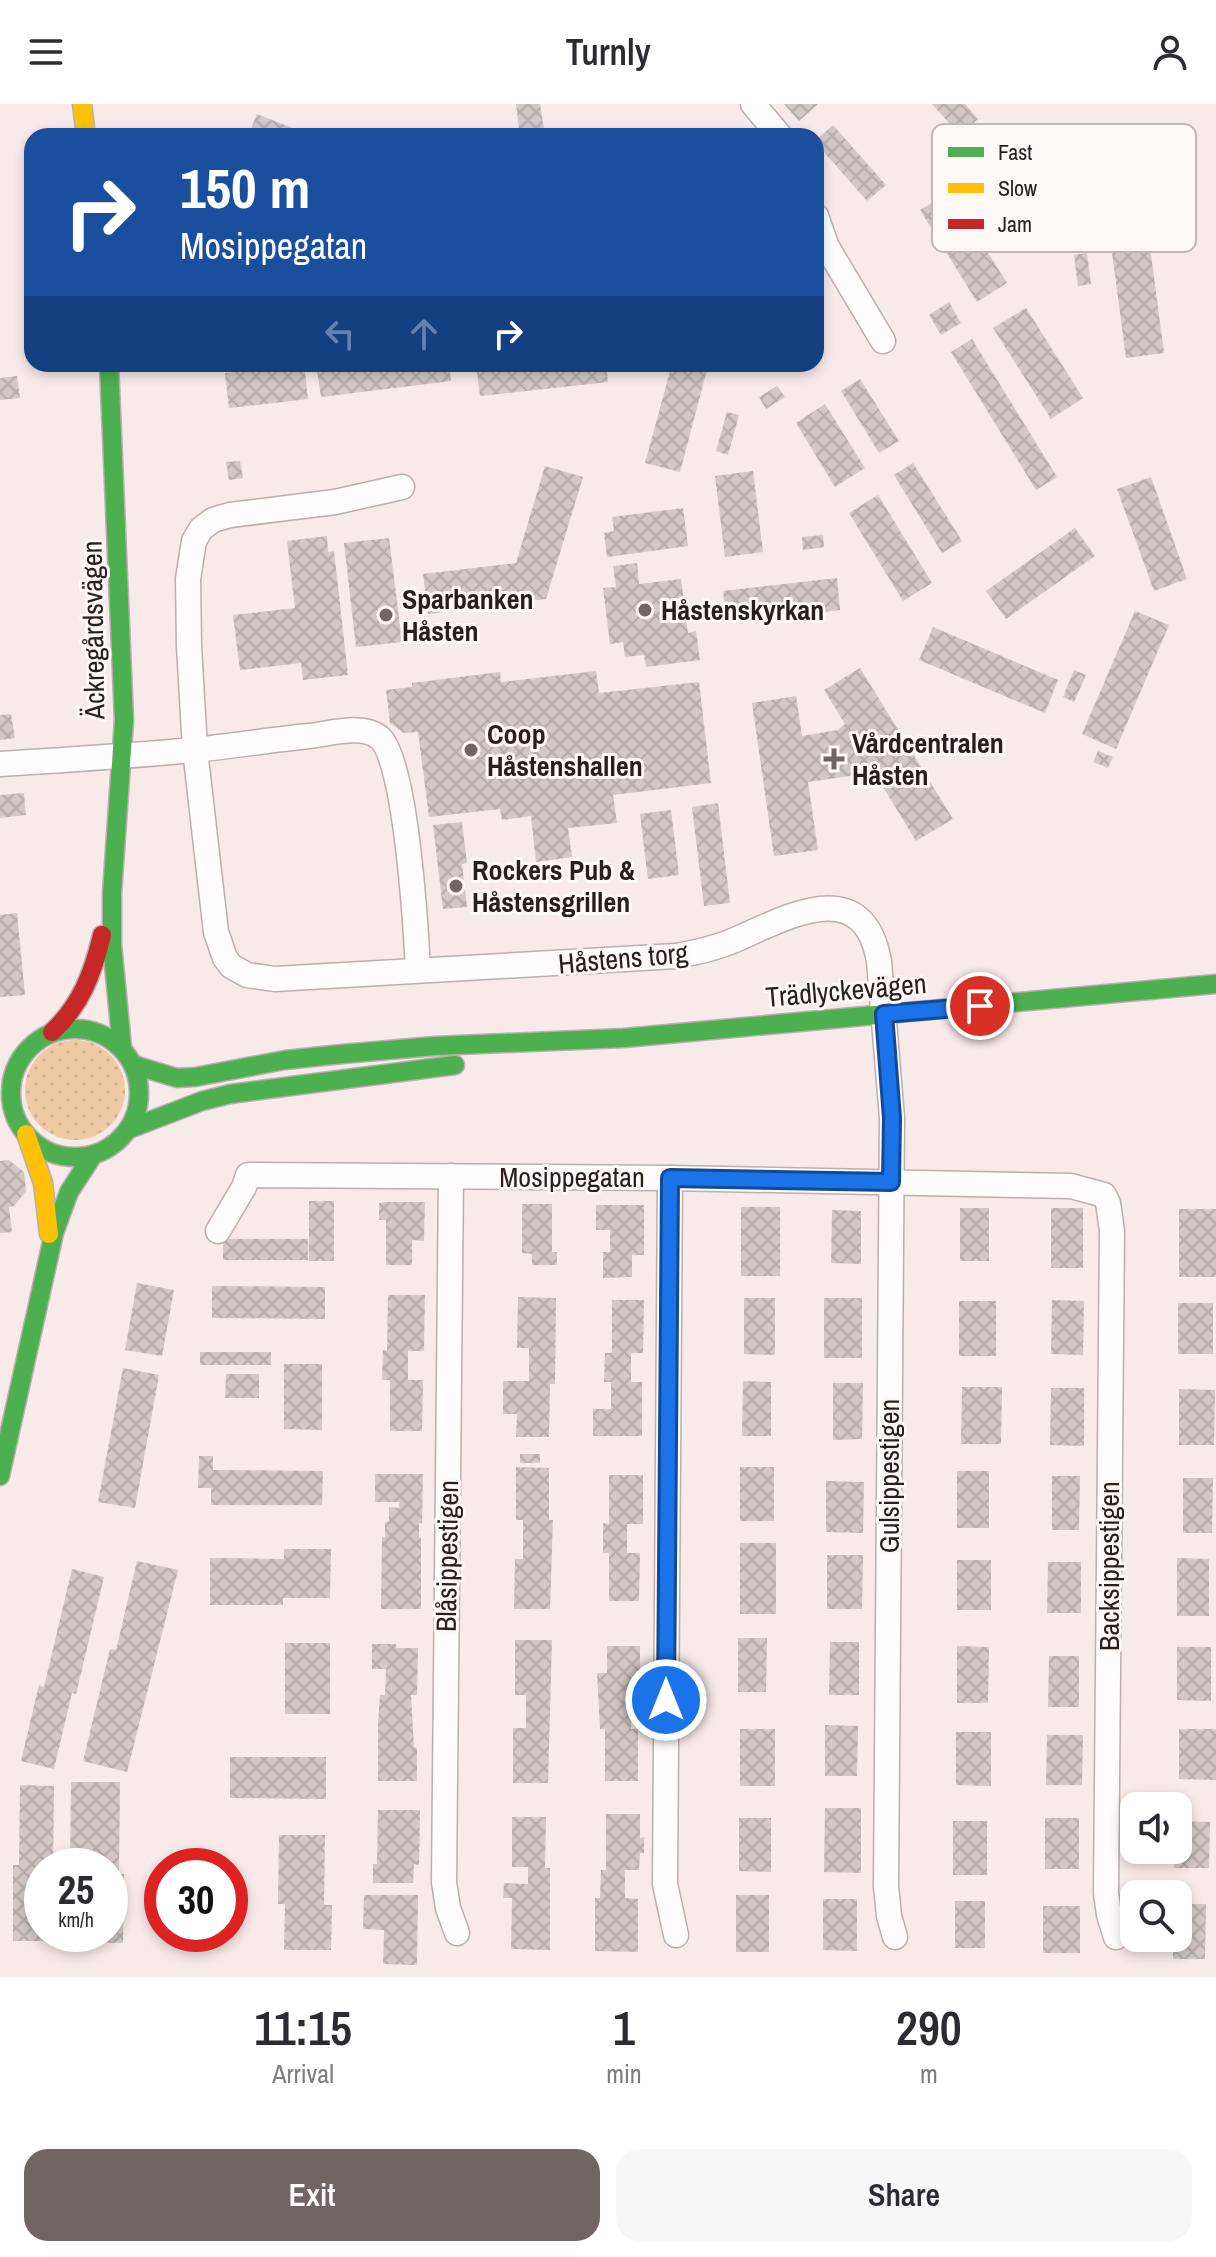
<!DOCTYPE html>
<html lang="en">
<head>
<meta charset="utf-8">
<style>
	body { margin:0; font-family:"Archivo Narrow",sans-serif; background:#f7f7f7; color:#2b2b33; height:100vh; display:flex; flex-direction:column; font-size:30px; white-space:nowrap }
	* { box-sizing:border-box; margin:0 }
	p { font-size:26px; color:#7c7c81 }
	.icon { flex:none; width:44px; height:44px; fill:none; stroke:currentColor; stroke-width:2; stroke-linecap:round; stroke-linejoin:round }
	.map { position:relative; height:1873px; overflow:hidden }
	.sheet { display:flex; flex-direction:column; background:#fff; flex:1 }
	.sheet>* { flex:none }
	.guide { position:absolute; left:24px; top:24px; width:800px; height:244px; border-radius:24px; box-shadow:0 4px 12px #0003; background:#1a4fa0; color:#fff; overflow:hidden }
	.fabs { position:absolute; left:1120px; top:1688px; display:grid; gap:16px }
	.fabs a { display:grid; place-items:center; width:72px; height:72px; border-radius:16px; background:#fff; box-shadow:0 4px 12px #0003; font-size:40px }
	.speed { position:absolute; left:24px; top:1744px; display:flex; gap:16px; font-size:40px; font-weight:700; text-align:center }
	.speed>* { display:grid; place-content:center; width:104px; height:104px; border-radius:50%; background:#fff; box-shadow:0 4px 12px #0003; line-height:1 }
	.speed small { font-size:20px; font-weight:400 }
	.speed .limit { border:12px solid #d22; background:#fff; color:#111 }
	.pin { position:absolute; display:grid; place-items:center; width:68px; height:68px; color:#fff; margin:-34px; border:4px solid #fff; border-radius:50%; box-shadow:0 2px 8px #0007 }
	.me { position:absolute; width:88px; margin:-44px; rotate:0deg; stroke-linejoin:round; filter:drop-shadow(0 0 6px #0008) }
	.turn { display:flex; align-items:center; gap:28px; height:168px; padding:0 24px; font-size:36px }
	.turn .icon { width:104px; height:104px; stroke-width:2.5 }
	.turn b { display:block; font-size:56px; line-height:68px }
	.lanes { display:flex; align-items:center; height:76px; padding:0 24px; background:#0003; justify-content:center; gap:40px; direction:ltr }
	.lanes .off { opacity:.35 }
	.eta { display:flex; justify-content:space-evenly; align-items:center; height:136px; text-align:center }
	.eta b { font-size:48px; font-weight:600; line-height:56px }
	.cta { display:flex; gap:16px; margin-top:auto; padding:16px 24px }
	.cta a { flex:1; height:92px; border-radius:24px; background:#716564; color:#fff; font-size:32px; font-weight:600; line-height:92px; text-align:center }
	.cta a+a { background:#f7f7f7; color:#2b2b33 }
	header { display:flex; justify-content:space-between; align-items:center; height:104px; padding:0 24px; background:#fff; font-size:36px; font-weight:600 }
	.map>svg:first-child { display:block }
	.grass { fill:url(#grass-dots) }
	.building { fill:url(#building-cross-hatch) }
	.lines { fill:none; stroke-linecap:round; stroke-linejoin:round }
	.street-casing { stroke:#baafad; stroke-width:27 }
	.fast-casing { stroke:#baafad; stroke-width:21 }
	.slow-casing { stroke:#baafad; stroke-width:21 }
	.jam-casing { stroke:#baafad; stroke-width:21 }
	.street { stroke:#fefcfc; stroke-width:24 }
	.fast { stroke:#4caf50; stroke-width:18 }
	.slow { stroke:#ffc107; stroke-width:18 }
	.jam { stroke:#c62828; stroke-width:18 }
	.route-casing { stroke:#114b97; stroke-width:20 }
	.route { stroke:#1a73e8; stroke-width:14 }
	.poi-dot { fill:#716564; stroke:#fef8f7; stroke-width:3 }
	.labels { text-anchor:middle; stroke-width:6; stroke-linejoin:round; paint-order:stroke }
	.poi-label { font-size:28px; font-weight:bold; fill:#291e1d; stroke:#fef8f7; text-anchor:start }
	.street-label { font-size:28px; fill:#291e1d; stroke:#fef8f7 }
	.key { fill:#fef8f7; stroke:#beb7b6; stroke-width:2 }
	.key-label { font-size:22px; fill:#291e1d }
</style>
</head>
<body>
<header><svg class="icon" aria-label="menu" viewBox="0 0 24 24"><path d="M4 6h16M4 12h16M4 18h16"/></svg>Turnly<svg class="icon" aria-label="person" viewBox="0 0 24 24"><circle cx="12" cy="8" r="4"/><path d="M4 21q1-7 8-7t8 7"/></svg></header>
<div class="map">
<svg width="1216" height="1873" viewBox="0 0 1216 1873">
	<defs>
		<pattern id="grass-dots" width="8" height="8" patternUnits="userSpaceOnUse" patternTransform="scale(2)"><rect width="8" height="8" fill="#f0caa5"/><path d="M2 2h.1M6 6h.1" fill="none" stroke="#cead8e" stroke-width="1.8" stroke-linecap="round"/></pattern>
		<pattern id="building-cross-hatch" width="8" height="8" patternUnits="userSpaceOnUse" patternTransform="scale(2)"><rect width="8" height="8" fill="#d3c8c5"/><path d="M0 0l8 8M0 8l8-8" fill="none" stroke="#b5aba9"/></pattern>
	</defs>
	<rect width="100%" height="100%" fill="#f8eae8"/>
	<circle class="grass" cx="75" cy="986" r="50"/>
	<g class="building">
		<path d="M516,0h24l5,32h-25z"/>
		<path d="M784,0h34l-19,17z"/>
		<path d="M932,0h33l13,15 -18,16z"/>
		<path d="M257,10l56,22h-65z"/>
		<path d="M833,21l53,60 -19,16 -51,-58v-3z"/>
		<path d="M950,88l57,91 -30,19 -57,-92z"/>
		<path d="M1147,120l17,129 -38,5 -17,-128z"/>
		<path d="M1087,149l4,31 -13,2 -4,-31z"/>
		<path d="M949,198l12,21 -20,12 -12,-20z"/>
		<path d="M1026,204l57,90 -32,21 -58,-91z"/>
		<path d="M972,235l85,138 -21,13 -85,-138z"/>
		<path d="M304,260l4,35 -79,9 -4,-35z"/>
		<path d="M316,260h133l2,17 -130,16z"/>
		<path d="M476,260h130l2,18 -128,14z"/>
		<path d="M672,260l36,2 -28,106 -35,-9z"/>
		<path d="M17,272l3,22 -20,2v-22z"/>
		<path d="M860,275l39,62 -20,12 -38,-62z"/>
		<path d="M777,282l8,11 -19,12 -7,-12z"/>
		<path d="M825,300l40,64 -30,19 -39,-64z"/>
		<path d="M727,308l12,3 -11,40 -12,-4z"/>
		<path d="M240,357l3,17 -14,2 -3,-18z"/>
		<path d="M913,359l49,78 -20,12 -48,-78z"/>
		<path d="M545,362l38,11 -37,122 -118,15 -5,-40 93,-11z"/>
		<path d="M753,367l10,81 -38,5 -10,-81z"/>
		<path d="M1151,373l36,102 -33,12 -37,-102z"/>
		<path d="M878,391l54,88 -29,18 -54,-88z"/>
		<path d="M683,404l5,38 -81,11 -3,-24 10,-2 -2,-14z"/>
		<path d="M1075,424l20,28 -89,63 -20,-28z"/>
		<path d="M823,431l1,12 -21,3 -1,-13z"/>
		<path d="M327,432l1,16 6,-1 14,124 -45,5 -2,-17 -61,7 -7,-55 62,-7 -8,-67z"/>
		<path d="M389,434l13,104 -46,5 -12,-104z"/>
		<path d="M637,459l2,21 42,-5 7,54 8,-2 4,29 -54,7 -2,-12 -19,2 -2,-15 -13,2 -7,-56 13,-1 -3,-21z"/>
		<path d="M837,474l3,32 -113,13 -4,-32z"/>
		<path d="M1135,507l34,14 -53,124 -34,-15z"/>
		<path d="M933,523l125,53 -13,33 -126,-53z"/>
		<path d="M860,564l93,151 -37,22 -47,-77 -12,11 -49,7 10,68 -44,6 -22,-153 44,-7 6,40 36,-6 7,-6 -21,-34z"/>
		<path d="M1074,566l12,5 -12,27 -11,-5z"/>
		<path d="M596,567l3,22 100,-11 12,101 -98,12 4,28 -49,5 4,29 -36,5 -5,-46 -29,4 -2,-11 -71,8 -11,-85 -14,1 -14,-10 -4,-33 26,-3v-4l88,-11 1,10z"/>
		<path d="M11,610l4,24 -15,2v-25z"/>
		<path d="M1098,647l15,6 -5,11 -15,-6z"/>
		<path d="M24,689l2,22 -26,3v-23z"/>
		<path d="M718,699l12,100 -26,3 -12,-99z"/>
		<path d="M671,706l8,65 -31,4 -8,-65z"/>
		<path d="M462,718l5,41 -5,1 5,43 -24,2 -10,-84z"/>
		<path d="M17,809l8,82 -25,2v-82z"/>
		<path d="M9,1056l15,12 2,19 -12,15 -5,1 3,25 -12,1v-72z"/>
		<rect x="309" y="1097" width="25" height="60"/>
		<path d="M386,1098h39l-1,39 -12,-1v25h-26v-45h-7v-17z"/>
		<path d="M522,1100h30v48h5v13h-25v-11l-10,-1z"/>
		<path d="M596,1101h48v50h-12v22l-29,1v-26h7v-22h-14z"/>
		<rect x="741" y="1103" width="39" height="69"/>
		<rect x="960" y="1104" width="29" height="53"/>
		<rect x="1051" y="1104" width="32" height="60"/>
		<rect x="1179" y="1105" width="37" height="68"/>
		<path d="M832,1106l29,1v53l-30,-1z"/>
		<rect x="223" y="1135" width="85" height="21"/>
		<path d="M137,1179l37,7 -12,66 -37,-6z"/>
		<path d="M212,1182l113,1v32l-113,-1z"/>
		<path d="M388,1191h37l-1,56h-16v29h15l-1,51h-32v-51h-8l1,-30 4,1z"/>
		<path d="M518,1193l38,1 -1,86h-5l-1,53h-33l1,-23h-14v-33h26v-33h-12z"/>
		<path d="M744,1194h31v57l-31,-1z"/>
		<rect x="824" y="1194" width="38" height="60"/>
		<path d="M612,1196h32l-1,53h-12v29h11v54h-49v-27h18v-27h-7l1,-29h7z"/>
		<path d="M1052,1196l32,1 -1,54 -32,-1z"/>
		<rect x="959" y="1197" width="37" height="55"/>
		<rect x="1178" y="1199" width="35" height="51"/>
		<rect x="200" y="1248" width="71" height="13"/>
		<path d="M284,1260h38v66l-38,-1z"/>
		<path d="M123,1264l36,7 -24,133 -37,-6z"/>
		<path d="M226,1270h33v24h-34z"/>
		<path d="M743,1277l28,1v54h-29z"/>
		<path d="M833,1279h30l-1,56 -29,1z"/>
		<path d="M962,1283h40l-1,57h-40z"/>
		<path d="M1051,1284h33v58l-34,-1z"/>
		<path d="M1179,1285l36,1 -1,55h-35z"/>
		<rect x="520" y="1350" width="20" height="9"/>
		<path d="M199,1352h14v14l110,1 -1,34h-111v-17h-13z"/>
		<path d="M516,1363l33,1v52h4l-3,89h-36l1,-50h8v-39h-7z"/>
		<rect x="740" y="1363" width="34" height="54"/>
		<rect x="957" y="1367" width="32" height="57"/>
		<path d="M375,1370h48l-1,49h-3v14l2,1v71h-40l1,-72h3v-15h4v-15l10,1v-6h-24z"/>
		<path d="M609,1371h34v49h-16v29h13l-1,48h-30v-48h-6v-30l6,1z"/>
		<path d="M1052,1372h28l-1,54h-27z"/>
		<path d="M1183,1374h30l-1,55h-29z"/>
		<path d="M826,1377l38,1 -1,51 -37,-1z"/>
		<rect x="740" y="1439" width="36" height="71"/>
		<path d="M284,1445h47l-1,49h-47v7h-73v-47l74,1z"/>
		<path d="M827,1451h36l-1,54h-35z"/>
		<path d="M1177,1454l32,1v57h-32z"/>
		<rect x="957" y="1456" width="34" height="50"/>
		<path d="M137,1457l41,9 -51,202 -44,-11 27,-112 6,1z"/>
		<path d="M1048,1458h33v51h-34z"/>
		<path d="M72,1465l32,8 -28,117 -4,-1 -18,76 -33,-8 18,-76 5,2z"/>
		<path d="M738,1534h29l-1,54h-28z"/>
		<path d="M515,1536h37l-4,143h-35v-55h13v-33h-11z"/>
		<path d="M830,1538h29v53h-30z"/>
		<rect x="285" y="1539" width="45" height="71"/>
		<path d="M372,1540h24v4h22l-1,47h-6l3,52 3,1v33h-39v-57l2,-29h5l1,-26h-14z"/>
		<path d="M607,1542h33v51l-9,-1v33h7v52h-33v-52h-5l-3,-56h10z"/>
		<path d="M957,1542l32,1 -1,56h-31z"/>
		<path d="M1177,1543h34v54l-34,-1z"/>
		<path d="M1049,1552h30v51h-31z"/>
		<path d="M825,1621l33,1 -1,50h-32z"/>
		<rect x="740" y="1625" width="35" height="57"/>
		<path d="M1179,1625h37v51l-37,-1z"/>
		<path d="M956,1628h35v54l-35,-1z"/>
		<path d="M1047,1631h36l-1,50h-36z"/>
		<path d="M230,1653h96v42l-96,-1z"/>
		<path d="M71,1678h49l-1,92h5l-1,69 -45,-1v-8h32v-68h-40z"/>
		<path d="M20,1681l34,1 -1,79 -11,1v68h4v7h-33v-76h6z"/>
		<path d="M825,1704h36v65l-37,-1z"/>
		<path d="M378,1706h42l-1,55 -5,-1 -1,19h-40v-19h4z"/>
		<path d="M606,1710h34v24l4,-1v16h-4l-1,17h-14v28l13,1v53l-43,-1v-53h5l1,-28h5z"/>
		<path d="M512,1713h34l-1,51h5v82l-39,-1 1,-51h-9l1,-15 24,1v-17h-16z"/>
		<path d="M739,1714h32v54l-32,-1z"/>
		<rect x="1045" y="1714" width="34" height="51"/>
		<rect x="953" y="1717" width="34" height="54"/>
		<path d="M1178,1717l32,1 -1,46h-35v-18h4z"/>
		<path d="M279,1731h46l-1,70h8l-1,45h-47l1,-46h-7z"/>
		<path d="M364,1791h54l-1,70 -34,-1 1,-34 -21,-1z"/>
		<rect x="736" y="1791" width="33" height="57"/>
		<path d="M823,1795h34v52l-34,-1z"/>
		<rect x="955" y="1797" width="30" height="47"/>
		<path d="M1178,1800h28l-1,55h-32v-21h5z"/>
		<rect x="1043" y="1802" width="37" height="47"/>
	</g>
	<g class="lines">
		<defs>
			<g id="street">
				<path d="M753,0l27,32"/>
				<path d="M816,112l11,31 56,94"/>
				<path d="M402,383l-67,15 -105,13 -17,5 -12,9 -7,12 -6,38 1,67 6,104 21,182 9,26 6,8 16,9 28,4 401,-23c18,-3 36,-7 54,-14 53,-22 132,-72 149,19l13,157 -6,768 3,30 6,21"/>
				<path d="M0,660c65,-4 129,-8 194,-14 38,-4 76,-10 115,-14 20,-2 54,-13 71,2 26,23 36,191 38,232"/>
				<path d="M451,1072l-7,706 4,26 9,25"/>
				<path d="M670,1074l-5,706 11,51"/>
				<path d="M218,1127l26,-44 4,-12 422,3 401,8 33,9 4,8 4,28 -6,662 3,22 7,22"/>
			</g>
			<g id="fast">
				<path d="M109,260l15,356 -12,173v51l10,103"/>
				<circle cx="75" cy="989" r="64"/>
				<path d="M134,961l43,13 18,-1 90,-17 57,-6 93,-8 189,-8 592,-54"/>
				<path d="M129,1025l73,-28 28,-7 225,-29"/>
				<path d="M0,1372l54,-243 15,-41 24,-37"/>
			</g>
			<g id="slow">
				<path d="M82,0l4,32"/>
				<path d="M26,1030l17,49 6,51"/>
			</g>
			<path id="jam" d="M52,928c29,-27 41,-59 50,-97"/>
		</defs>
		<use href="#street" class="street-casing"/>
		<use href="#fast" class="fast-casing"/>
		<use href="#slow" class="slow-casing"/>
		<use href="#jam" class="jam-casing"/>
		<use href="#street" class="street"/>
		<use href="#fast" class="fast"/>
		<use href="#slow" class="slow"/>
		<use href="#jam" class="jam"/>
	</g>
	<g class="lines">
		<defs>
			<path id="route" d="M666,1596l4,-522 221,4 1,-64 -8,-104 96,-8"/>
		</defs>
		<use href="#route" class="route-casing"/>
		<use href="#route" class="route"/>
	</g>
	<g class="poi-dot">
		<circle cx="645" cy="506" r="8"/>
		<circle cx="386" cy="511" r="8"/>
		<circle cx="471" cy="646" r="8"/>
		<path d="M830 643h8v8h8v8h-8v8h-8v-8h-8v-8h8z"/>
		<circle cx="456" cy="782" r="8"/>
	</g>
	<g class="labels">
		<g class="poi-label">
			<text x="402" y="505">Sparbanken<tspan x="402" dy="32">Håsten</tspan></text>
			<text x="661" y="516">Håstenskyrkan</text>
			<text x="487" y="640">Coop<tspan x="487" dy="32">Håstenshallen</tspan></text>
			<text x="852" y="649">Vårdcentralen<tspan x="852" dy="32">Håsten</tspan></text>
			<text x="472" y="776">Rockers Pub &amp;<tspan x="472" dy="32">Håstensgrillen</tspan></text>
		</g>
		<g class="street-label">
			<text transform="translate(93 526) rotate(-91)" y="10">Äckregårdsvägen</text>
			<text transform="translate(623 854) rotate(-5)" y="10">Håstens torg</text>
			<text transform="translate(846 886) rotate(-5)" y="10">Trädlyckevägen</text>
			<text x="572" y="1083">Mosippegatan</text>
			<text transform="translate(889 1372) rotate(-90)" y="10">Gulsippestigen</text>
			<text transform="translate(447 1452) rotate(-89)" y="10">Blåsippestigen</text>
			<text transform="translate(1109 1462) rotate(-90)" y="10">Backsippestigen</text>
		</g>
	</g>
	<rect x="932" y="20" width="264" height="128" rx="12" class="key"/>
	<rect x="948" y="43" width="36" height="10" fill="#4caf50"/>
	<rect x="948" y="79" width="36" height="10" fill="#ffc107"/>
	<rect x="948" y="115" width="36" height="10" fill="#c62828"/>
	<g class="key-label">
		<text x="998" y="56">Fast</text>
		<text x="998" y="92">Slow</text>
		<text x="998" y="128">Jam</text>
	</g>
</svg>
<div class="fabs">
<a><svg class="icon" aria-label="sound" viewBox="0 0 24 24"><path d="M4 9h4l5-4v14l-5-4H4zM17 9q2 3 0 6"/></svg></a>
<a><svg class="icon" aria-label="search" viewBox="0 0 24 24"><circle cx="10" cy="10" r="6"/><path d="M15 15l6 6"/></svg></a>
</div>
<div class="speed"><div>25<small>km/h</small></div><div class="limit">30</div></div>
<div class="pin" style="left:980px;top:902px;background:#d93025"><svg class="icon" aria-label="arrive" viewBox="0 0 24 24"><path d="M6 21V4h12l-3 4 3 4H6"/></svg></div>
<svg class="me" style="left:666px;top:1596px" viewBox="-20 -20 40 40"><circle r="17" fill="#1a73e8" stroke="#fff" stroke-width="3"/><path d="M0-11L8 9 0 5-8 9z" fill="#fff"/></svg>
<div class="guide">
<div class="turn"><svg class="icon" aria-label="right" viewBox="0 0 24 24"><path d="M7 20v-9h11M14 6l5 5-5 5"/></svg><div><b>150 m</b>Mosippegatan</div></div>
<div class="lanes"><svg class="icon off" aria-label="left" viewBox="0 0 24 24"><path d="M17 20v-9H6M10 6l-5 5 5 5"/></svg><svg class="icon off" aria-label="ahead" viewBox="0 0 24 24"><path d="M12 20V5M6 11l6-6 6 6"/></svg><svg class="icon" aria-label="right" viewBox="0 0 24 24"><path d="M7 20v-9h11M14 6l5 5-5 5"/></svg></div>
</div>
</div>
<section class="sheet">
<div class="eta">
<div><b>11:15</b><p>Arrival</p></div>
<div><b>1</b><p>min</p></div>
<div><b>290</b><p>m</p></div>
</div>
<div class="cta"><a>Exit</a><a>Share</a></div>
</section>
</body>
</html>
